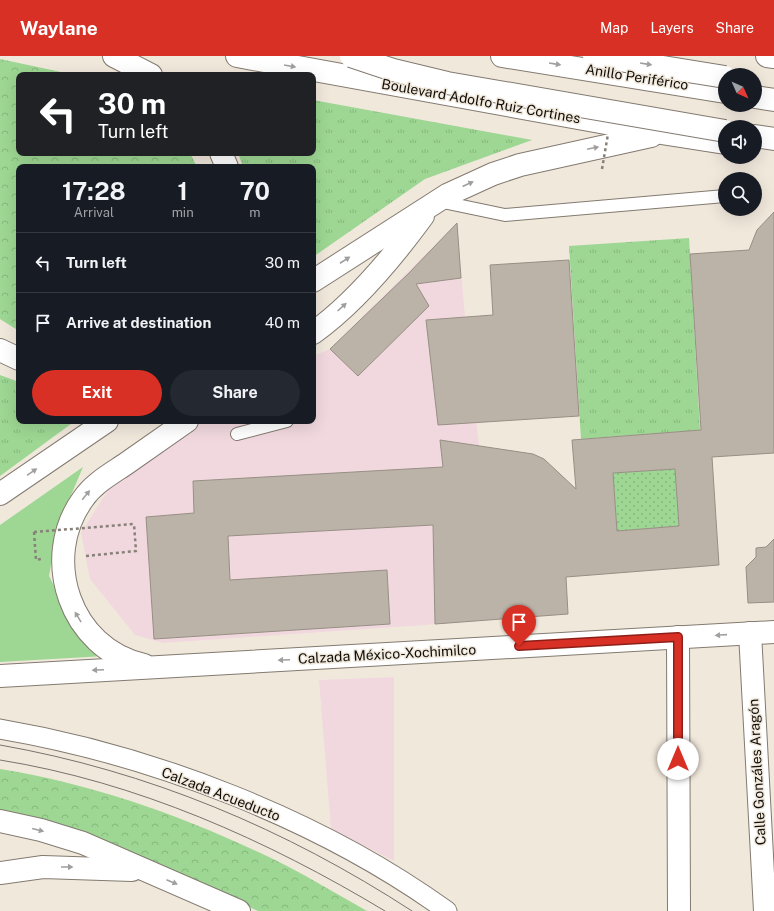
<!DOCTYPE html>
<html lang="en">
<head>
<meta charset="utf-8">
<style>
	body { margin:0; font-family:"Public Sans",sans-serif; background:#242831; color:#f1f3f6; height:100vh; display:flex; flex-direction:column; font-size:15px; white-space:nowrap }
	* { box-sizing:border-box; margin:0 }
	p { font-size:13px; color:#9ea1a6 }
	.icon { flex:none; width:22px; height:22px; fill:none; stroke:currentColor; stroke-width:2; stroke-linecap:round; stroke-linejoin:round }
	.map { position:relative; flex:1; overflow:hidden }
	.details { position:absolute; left:16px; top:108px; width:300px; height:260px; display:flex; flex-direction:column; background:#171b24; border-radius:8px; box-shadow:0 4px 16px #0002 }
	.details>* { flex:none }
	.hud { position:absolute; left:16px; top:16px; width:300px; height:84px; border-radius:8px; box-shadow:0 4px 16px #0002; background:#202124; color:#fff; overflow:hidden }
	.needle { width:26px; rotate:135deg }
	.fabs { position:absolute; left:718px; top:12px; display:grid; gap:8px }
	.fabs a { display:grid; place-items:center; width:44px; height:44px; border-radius:50%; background:#171b24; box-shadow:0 4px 16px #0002; font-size:20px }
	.pin { position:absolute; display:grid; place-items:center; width:34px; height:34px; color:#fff; margin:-41px -17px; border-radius:50% 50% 50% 0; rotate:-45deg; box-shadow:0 0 4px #0007 }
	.pin .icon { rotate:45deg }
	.me { position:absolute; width:44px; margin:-22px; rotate:0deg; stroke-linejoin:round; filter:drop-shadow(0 0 3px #0008) }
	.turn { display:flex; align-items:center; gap:14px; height:84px; padding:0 16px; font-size:18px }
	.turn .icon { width:52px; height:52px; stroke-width:2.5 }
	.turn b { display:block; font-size:28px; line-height:34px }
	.eta { display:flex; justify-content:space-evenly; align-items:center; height:68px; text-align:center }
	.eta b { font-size:24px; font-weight:700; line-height:28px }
	.cta { display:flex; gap:8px; margin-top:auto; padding:8px 16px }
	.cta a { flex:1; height:46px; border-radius:24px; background:#d93025; color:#fff; font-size:16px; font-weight:700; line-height:46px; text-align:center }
	.cta a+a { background:#242831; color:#f1f3f6 }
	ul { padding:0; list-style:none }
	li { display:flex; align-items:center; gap:12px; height:60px; padding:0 16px; border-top:1px solid #363941 }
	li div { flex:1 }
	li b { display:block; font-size:15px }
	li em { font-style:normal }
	header { display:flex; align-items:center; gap:24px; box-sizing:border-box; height:56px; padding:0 20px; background:#d93025; color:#fff }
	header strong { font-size:19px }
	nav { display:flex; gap:22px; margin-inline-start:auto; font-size:14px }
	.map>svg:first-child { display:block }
	.education { fill:#f1d8df }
	.grass { fill:url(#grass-tufts) }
	.forest { fill:url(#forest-crowns) }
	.garden { fill:url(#garden-dots) }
	.pitch { fill:#9dd793 }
	.building { fill:#bcb3a8; stroke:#978f84; fill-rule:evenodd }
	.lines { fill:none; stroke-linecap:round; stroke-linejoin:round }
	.service-casing { stroke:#837a70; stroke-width:14 }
	.pedestrian-casing { stroke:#837a70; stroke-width:21 }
	.minor-casing { stroke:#837a70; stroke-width:24 }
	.secondary-casing { stroke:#837a70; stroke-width:24 }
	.motorway-casing { stroke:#837a70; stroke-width:24 }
	.path { stroke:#878178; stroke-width:2.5; stroke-dasharray:3 3; stroke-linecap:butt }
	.service { stroke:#fff; stroke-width:12 }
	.pedestrian { stroke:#fff; stroke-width:19 }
	.minor { stroke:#fff; stroke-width:22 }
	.secondary { stroke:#fff; stroke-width:22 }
	.motorway { stroke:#fff; stroke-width:22 }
	.tram { stroke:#78736b; stroke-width:1 }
	.motorway-bridge-casing { stroke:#837a70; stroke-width:24; stroke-linecap:butt }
	.path-bridge { stroke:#878178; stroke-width:2.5; stroke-dasharray:3 3; stroke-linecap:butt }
	.motorway-bridge { stroke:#fff; stroke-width:22 }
	.oneway { fill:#a09f9d }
	.route-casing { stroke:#8d1f18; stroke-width:10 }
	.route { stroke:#d93025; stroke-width:7 }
	.labels { text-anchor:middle; stroke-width:3; stroke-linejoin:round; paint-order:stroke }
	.street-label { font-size:14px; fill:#110e0a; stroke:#f1e8dc }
</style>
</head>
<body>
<header>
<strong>Waylane</strong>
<nav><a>Map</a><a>Layers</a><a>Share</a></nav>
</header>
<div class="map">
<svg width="774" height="855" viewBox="0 0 774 855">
	<defs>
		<pattern id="grass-tufts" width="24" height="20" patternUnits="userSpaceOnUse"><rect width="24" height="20" fill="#9dd793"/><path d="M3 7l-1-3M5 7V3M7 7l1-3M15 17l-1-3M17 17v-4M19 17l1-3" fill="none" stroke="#86b77d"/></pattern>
		<pattern id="forest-crowns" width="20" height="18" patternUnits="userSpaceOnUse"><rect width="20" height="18" fill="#9dd793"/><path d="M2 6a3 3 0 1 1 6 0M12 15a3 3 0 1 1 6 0" fill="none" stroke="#86b77d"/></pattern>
		<pattern id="garden-dots" width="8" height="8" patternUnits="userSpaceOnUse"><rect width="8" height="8" fill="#9dd793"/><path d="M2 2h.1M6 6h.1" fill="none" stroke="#86b77d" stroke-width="1.8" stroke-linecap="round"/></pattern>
	</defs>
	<rect width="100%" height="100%" fill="#f1e8dc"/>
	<g class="education">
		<path d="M457,167l8,94 33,303 -335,23 -28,-8 -45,-56 -9,-46 39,-62 76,-50h117v-65l17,-7z"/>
		<path d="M394,621v184l-63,-32 -12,-149z"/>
	</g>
	<g class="grass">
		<path d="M313,44l219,40 -107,39 -112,78v-90h-70l-5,-14h75z"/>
		<path d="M689,182l11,192 -119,9 -12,-193z"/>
		<path d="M0,319l19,7v39h56l-75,55z"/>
	</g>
	<g class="forest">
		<path d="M0,3l75,16h-56v78h171l7,14h-178v164l-19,-12z"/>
		<path d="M0,713c100,16 197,52 287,97 27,14 53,30 80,45h-109l-108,-48 -150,-51z"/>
	</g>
	<path class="garden" d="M675,413l4,57 -62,5 -4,-58z"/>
	<path class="pitch" d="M83,411l-25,59 -9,50 24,47 32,33 -105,6v-137z"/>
	<g class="building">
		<path d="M774,156v241l-62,4 7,108 -153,12 2,37 -133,10 -2,-99 -205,11 2,44 157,-10 3,54 -236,15 -8,-122 48,-4 -1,-32 250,-14 -3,-27 93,14 11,5 32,30 -4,-49 129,-10 -11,-176 59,-4 8,-20zM675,413l4,57 -62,5 -4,-58z"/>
		<path d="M457,167l4,55 -45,6 13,22 -71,70 -28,-27 79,-76z"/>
		<path d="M569,204l10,156 -141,9 -12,-105 67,-5 -3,-50z"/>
		<path d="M774,483v63l-26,1 -2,-36 10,-10v-9l10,-1z"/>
	</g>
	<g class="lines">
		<defs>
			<g id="service">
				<path d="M438,145l67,14 220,-19"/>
				<path d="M237,378l50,-13"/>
			</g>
			<path id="pedestrian" d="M0,673c153,26 321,91 447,182"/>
			<g id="minor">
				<path d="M750,577l15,278"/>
				<path d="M678,581l1,274"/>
			</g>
			<g id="secondary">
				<path d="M114,0l37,19"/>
				<path d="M237,0l424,77 64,10"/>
				<path d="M221,97l6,14"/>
				<path d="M313,225l134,-86 46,-21 27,-9 131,-29"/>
				<path d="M313,277c42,-30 80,-76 110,-117"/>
				<path d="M0,294l19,9"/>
				<path d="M0,438l107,-73"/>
				<path d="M144,609c-74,-16 -104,-107 -61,-166 11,-16 28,-25 44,-36 20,-14 40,-28 60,-42"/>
				<path d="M0,620l774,-44"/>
				<path d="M0,765l41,9 42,13 156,68"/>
				<path d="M0,817l43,-6 89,3"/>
			</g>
			<g id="motorway">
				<path d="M502,0l223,36"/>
				<path d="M767,0l7,1"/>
				<path d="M755,41l19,3"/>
				<path d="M755,80l19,3"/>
			</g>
		</defs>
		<use href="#service" class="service-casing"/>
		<use href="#pedestrian" class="pedestrian-casing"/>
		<use href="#minor" class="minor-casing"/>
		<use href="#secondary" class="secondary-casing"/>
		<use href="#motorway" class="motorway-casing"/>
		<g class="path">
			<path d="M34,476l2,28 5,-1"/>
			<path d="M86,500l50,-5 -2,-27"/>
		</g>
		<use href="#service" class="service"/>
		<use href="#pedestrian" class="pedestrian"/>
		<use href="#minor" class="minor"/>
		<use href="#secondary" class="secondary"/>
		<use href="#motorway" class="motorway"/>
		<g class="tram">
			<path d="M0,689c148,26 286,84 412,166"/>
			<path d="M0,704c137,22 267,80 385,151"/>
		</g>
		<defs>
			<g id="motorway-bridge">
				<path d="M351,0l42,14 54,13 278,48"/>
				<path d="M594,0l131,21"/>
			</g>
		</defs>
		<use href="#motorway-bridge" class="motorway-bridge-casing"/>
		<g class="path-bridge">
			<path d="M602,113l6,-35"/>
			<path d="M34,476l100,-8"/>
		</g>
		<use href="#motorway-bridge" class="motorway-bridge"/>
	</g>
	<defs><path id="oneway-solid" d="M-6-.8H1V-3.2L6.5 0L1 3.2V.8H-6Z"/></defs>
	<g class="oneway">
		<use href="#oneway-solid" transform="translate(555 8) rotate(9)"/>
		<use href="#oneway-solid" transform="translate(646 8) rotate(9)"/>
		<use href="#oneway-solid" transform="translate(290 10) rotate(10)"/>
		<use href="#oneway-solid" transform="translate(593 92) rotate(-12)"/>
		<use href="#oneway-solid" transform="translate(468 128) rotate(-25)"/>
		<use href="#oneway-solid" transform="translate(345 204) rotate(-33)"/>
		<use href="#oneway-solid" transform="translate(342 251) rotate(-42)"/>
		<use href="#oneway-solid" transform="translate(32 416) rotate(-34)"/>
		<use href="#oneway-solid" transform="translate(86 439) rotate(-51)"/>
		<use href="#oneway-solid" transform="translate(78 561) rotate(-121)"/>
		<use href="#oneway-solid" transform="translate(721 579) rotate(176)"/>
		<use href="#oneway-solid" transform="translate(284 604) rotate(177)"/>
		<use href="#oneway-solid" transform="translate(98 614) rotate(177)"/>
		<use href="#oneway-solid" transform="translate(38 774) rotate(14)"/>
		<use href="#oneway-solid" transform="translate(67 811)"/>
		<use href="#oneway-solid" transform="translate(172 826) rotate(23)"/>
	</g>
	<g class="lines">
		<defs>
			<path id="route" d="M519,590l159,-9v122"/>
		</defs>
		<use href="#route" class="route-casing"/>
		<use href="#route" class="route"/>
	</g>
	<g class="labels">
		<g class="street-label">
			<text transform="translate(637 21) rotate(9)" y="5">Anillo Periférico</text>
			<text transform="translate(481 45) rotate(10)" y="5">Boulevard Adolfo Ruiz Cortines</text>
			<text transform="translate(387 598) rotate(-3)" y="5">Calzada México-Xochimilco</text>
			<text transform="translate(757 716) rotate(-93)" y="5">Calle Gonzáles Aragón</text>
			<text transform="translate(221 738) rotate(21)" y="5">Calzada Acueducto</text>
		</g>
	</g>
</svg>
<div class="fabs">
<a><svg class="needle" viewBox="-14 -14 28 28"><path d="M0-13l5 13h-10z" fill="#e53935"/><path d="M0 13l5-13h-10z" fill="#9ea1a6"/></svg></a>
<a><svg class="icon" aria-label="sound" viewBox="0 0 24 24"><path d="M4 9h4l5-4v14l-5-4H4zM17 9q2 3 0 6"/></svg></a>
<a><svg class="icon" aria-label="search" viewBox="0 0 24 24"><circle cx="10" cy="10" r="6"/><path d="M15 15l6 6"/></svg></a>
</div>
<div class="pin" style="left:519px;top:590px;background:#d93025"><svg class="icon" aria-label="arrive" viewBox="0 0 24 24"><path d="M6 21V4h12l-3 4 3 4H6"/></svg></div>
<svg class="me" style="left:678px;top:703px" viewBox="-20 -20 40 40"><circle r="19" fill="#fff"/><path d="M0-13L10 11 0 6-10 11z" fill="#d93025"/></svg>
<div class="hud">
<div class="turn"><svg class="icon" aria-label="left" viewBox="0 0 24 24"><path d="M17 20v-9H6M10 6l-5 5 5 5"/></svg><div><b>30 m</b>Turn left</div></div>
</div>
<section class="details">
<div class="eta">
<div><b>17:28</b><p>Arrival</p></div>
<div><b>1</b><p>min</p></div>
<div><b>70</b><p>m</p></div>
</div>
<ul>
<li><svg class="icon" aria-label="left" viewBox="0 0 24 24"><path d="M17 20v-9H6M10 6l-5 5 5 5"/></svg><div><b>Turn left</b></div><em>30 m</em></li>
<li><svg class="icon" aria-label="arrive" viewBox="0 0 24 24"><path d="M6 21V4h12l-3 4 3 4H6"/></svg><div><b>Arrive at destination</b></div><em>40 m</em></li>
</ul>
<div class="cta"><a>Exit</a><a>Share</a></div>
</section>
</div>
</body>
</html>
